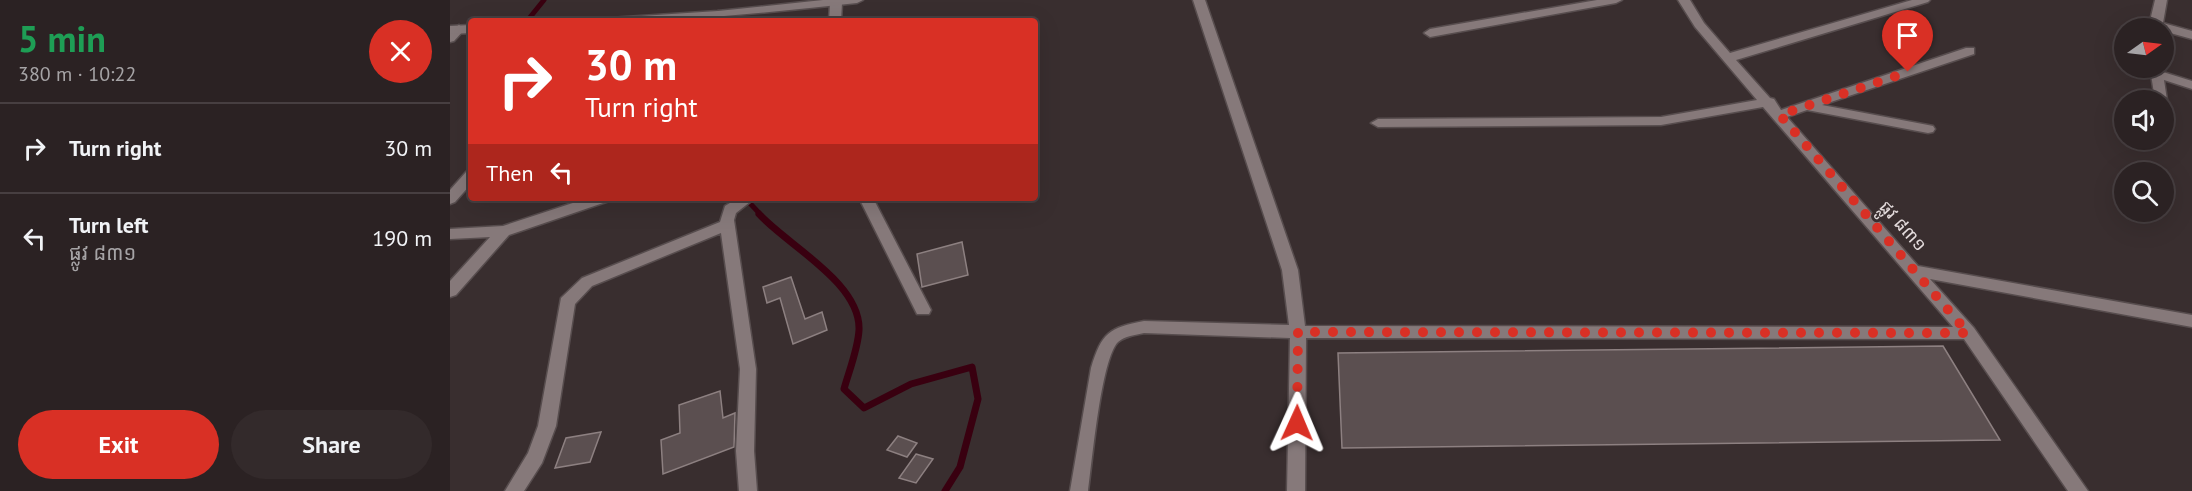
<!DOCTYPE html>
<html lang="en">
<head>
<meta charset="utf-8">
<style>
	body { margin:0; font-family:"PT Sans","Noto Sans Khmer",sans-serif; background:#332a2b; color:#f1f3f6; height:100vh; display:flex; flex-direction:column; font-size:22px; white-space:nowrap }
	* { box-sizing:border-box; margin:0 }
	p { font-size:20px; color:#a6a4a6 }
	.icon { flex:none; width:33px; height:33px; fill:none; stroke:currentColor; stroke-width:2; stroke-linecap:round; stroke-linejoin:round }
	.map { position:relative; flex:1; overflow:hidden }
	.sheet { display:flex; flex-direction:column; background:#2b2223; width:450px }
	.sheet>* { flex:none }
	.guide { position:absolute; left:18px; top:18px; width:570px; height:183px; border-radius:6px; box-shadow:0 6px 24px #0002,0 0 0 2px #473f41; background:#d93025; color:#fff; overflow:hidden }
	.needle { width:39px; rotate:76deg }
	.buttons { position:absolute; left:1664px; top:18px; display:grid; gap:12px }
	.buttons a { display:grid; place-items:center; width:60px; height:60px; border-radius:50%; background:#2b2223; box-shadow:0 6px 24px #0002,0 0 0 2px #473f41; font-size:30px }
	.pin { position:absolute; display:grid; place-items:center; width:51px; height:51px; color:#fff; margin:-62px -26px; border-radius:50% 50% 50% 0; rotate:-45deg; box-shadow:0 0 6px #0007 }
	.pin .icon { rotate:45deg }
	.me { position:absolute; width:66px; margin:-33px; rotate:1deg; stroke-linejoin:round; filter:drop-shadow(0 0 4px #0008) }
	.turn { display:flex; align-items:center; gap:21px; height:126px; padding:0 18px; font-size:27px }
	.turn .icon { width:78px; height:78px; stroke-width:2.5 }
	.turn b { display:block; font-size:42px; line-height:51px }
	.then { display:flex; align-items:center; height:57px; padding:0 18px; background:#0003; gap:12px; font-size:22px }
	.round { display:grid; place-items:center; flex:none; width:63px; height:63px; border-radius:32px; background:#332a2b }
	.summary { display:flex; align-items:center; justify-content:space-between; height:102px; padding:0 18px }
	h1 { font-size:36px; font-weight:800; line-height:45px; color:#1e9e55 }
	.cta { display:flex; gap:12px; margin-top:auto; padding:12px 18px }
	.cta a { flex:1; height:69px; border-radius:36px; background:#d93025; color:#fff; font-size:24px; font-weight:800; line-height:69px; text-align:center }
	.cta a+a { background:#332a2b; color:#f1f3f6 }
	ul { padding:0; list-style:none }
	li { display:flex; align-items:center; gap:18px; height:90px; padding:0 18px; border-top:2px solid #473f41 }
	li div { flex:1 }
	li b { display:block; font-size:22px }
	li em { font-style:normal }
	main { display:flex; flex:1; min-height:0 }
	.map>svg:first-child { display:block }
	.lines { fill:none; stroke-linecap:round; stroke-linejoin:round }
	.stream-far1 { stroke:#390010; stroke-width:5 }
	.stream { stroke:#390010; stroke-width:7 }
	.building { fill:#5b4f50; stroke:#8d8081; stroke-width:1.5 }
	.minor-casing { stroke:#574d4e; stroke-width:3 }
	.secondary-casing { stroke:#574d4e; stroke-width:3 }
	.minor { fill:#86797a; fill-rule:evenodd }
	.secondary { fill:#86797a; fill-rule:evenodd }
	.route { stroke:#d93025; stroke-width:10; stroke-dasharray:0 18 }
	.labels { text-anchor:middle; stroke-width:6; stroke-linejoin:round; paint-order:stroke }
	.street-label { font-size:18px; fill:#e3dbdc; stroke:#392e2f }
</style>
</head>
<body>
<main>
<section class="sheet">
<div class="summary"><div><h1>5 min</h1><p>380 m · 10:22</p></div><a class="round" style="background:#d93025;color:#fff"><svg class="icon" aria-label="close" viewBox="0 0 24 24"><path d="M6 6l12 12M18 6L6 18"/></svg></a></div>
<ul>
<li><svg class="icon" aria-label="right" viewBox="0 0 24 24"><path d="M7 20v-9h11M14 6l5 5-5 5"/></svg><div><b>Turn right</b></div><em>30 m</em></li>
<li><svg class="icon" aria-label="left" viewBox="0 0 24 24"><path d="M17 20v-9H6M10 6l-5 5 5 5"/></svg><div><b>Turn left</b><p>ផ្លូវ ៨៣១</p></div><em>190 m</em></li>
</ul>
<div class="cta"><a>Exit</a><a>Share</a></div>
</section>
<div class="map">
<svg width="1742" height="491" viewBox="0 0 1742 491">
	<rect width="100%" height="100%" fill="#392e2f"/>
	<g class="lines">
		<g class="stream-far1">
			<path d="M77,21l17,-21"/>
			<path d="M295,198l16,17"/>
		</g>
		<path class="stream" d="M309,214c28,31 102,69 100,116 -1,19 -10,41 -15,59l20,19 47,-24 61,-17 6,32 -18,68 -15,24"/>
	</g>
	<g class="building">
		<path d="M512,242l6,33 -46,12 -5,-33z"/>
		<path d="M341,277l14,42 17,-7 5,18 -34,14 -13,-46 -13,5 -4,-16z"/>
		<path d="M1493,346l57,94 -658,8 -4,-95z"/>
		<path d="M270,391l3,27 12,-5 -1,34 -71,27 -2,-34 19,-7 -1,-28z"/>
		<path d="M151,432l-11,30 -35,6 11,-30z"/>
		<path d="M448,436l19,7 -10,14 -20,-7z"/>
		<path d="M466,454l17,5 -17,24 -17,-5z"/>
	</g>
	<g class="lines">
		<defs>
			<g id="minor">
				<path d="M388,0l4,3 -1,18h-12l1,-18z"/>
				<path d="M743,0h12l93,270 7,56 648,1 -190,-220 -102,18 -283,2 -7,-4 7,-4 283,-2 96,-17 -62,-73 -17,-27h12l14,23 26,30 182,-53h18l-2,2 -192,58 34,38 4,1 7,11 185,-62h8v6l-152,51 106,20 5,1 2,3 -2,3 -5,1 -121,-23 -20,7 131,149 274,49v12l-262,-48 44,49 114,163h-20l-104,-152 -658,-1 -1,153h-18l3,-153 -146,-5c-9,2 -19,3 -26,9 -17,17 -26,121 -30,149h-18l21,-123c11,-36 18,-40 53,-47l145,4 -7,-55z"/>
				<path d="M1147,0h25l-6,3 -186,34 -6,-4 6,-4z"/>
				<path d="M1705,0h12l-4,23 29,8v8l-29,-8v-3h-13l-1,-3z"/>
				<path d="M268,11l6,3 -1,7h-12l1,-7z"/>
				<path d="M9,25l6,4 -11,12 -4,1v-11z"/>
				<path d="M1700,68h12l1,4 29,9v8l-28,-9 3,20 -4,3v-3h-8z"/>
				<path d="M21,170v14l-16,18 -5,2v-14l16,-18z"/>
				<path d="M138,198h23l-2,3 -100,34 -53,60 -6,2v-16l40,-44 -40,2v-10l53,-3z"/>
				<path d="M288,198h17l-19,15 -2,7 22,149 -2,82 3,40h-18l-3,-40 4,-82 -19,-136 -129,53 -17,18 -19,122 -14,37 -18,28h-19l23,-38 10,-27 23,-128 21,-20 138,-56 5,-16z"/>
				<path d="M409,198h14l58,112 -2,4h-12z"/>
			</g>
			<g id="secondary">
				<path d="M373,0h40l-6,3c-84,9 -168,18 -253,18l6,-3 108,-7z"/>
				<path d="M21,25v8l-21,1v-8z"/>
			</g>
		</defs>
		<use href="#minor" class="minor-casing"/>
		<use href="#secondary" class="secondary-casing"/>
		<use href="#minor" class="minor"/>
		<use href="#secondary" class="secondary"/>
	</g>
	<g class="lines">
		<path class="route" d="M847,423l1,-91 670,1 -188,-218 128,-43"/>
	</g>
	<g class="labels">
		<g class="street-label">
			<text transform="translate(1453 226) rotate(48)" y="6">ផ្លូវ ៨៣១</text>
		</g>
	</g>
</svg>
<div class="buttons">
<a><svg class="needle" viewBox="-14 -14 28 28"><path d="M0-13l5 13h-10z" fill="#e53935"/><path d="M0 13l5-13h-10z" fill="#a6a4a6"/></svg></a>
<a><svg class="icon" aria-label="sound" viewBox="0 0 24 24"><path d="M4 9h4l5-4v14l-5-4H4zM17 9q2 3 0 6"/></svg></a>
<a><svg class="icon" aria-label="search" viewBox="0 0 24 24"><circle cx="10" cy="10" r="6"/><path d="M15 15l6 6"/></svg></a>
</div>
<div class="pin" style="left:1458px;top:72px;background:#d93025"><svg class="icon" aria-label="arrive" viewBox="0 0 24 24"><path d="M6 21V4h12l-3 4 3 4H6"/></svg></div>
<svg class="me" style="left:847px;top:423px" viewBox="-20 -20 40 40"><path d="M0-17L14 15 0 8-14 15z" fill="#d93025" stroke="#fff" stroke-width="4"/></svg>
<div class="guide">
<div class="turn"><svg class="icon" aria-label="right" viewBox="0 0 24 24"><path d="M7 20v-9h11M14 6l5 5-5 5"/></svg><div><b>30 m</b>Turn right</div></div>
<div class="then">Then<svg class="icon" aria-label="left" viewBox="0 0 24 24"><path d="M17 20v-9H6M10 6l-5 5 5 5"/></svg></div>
</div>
</div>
</main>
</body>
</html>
